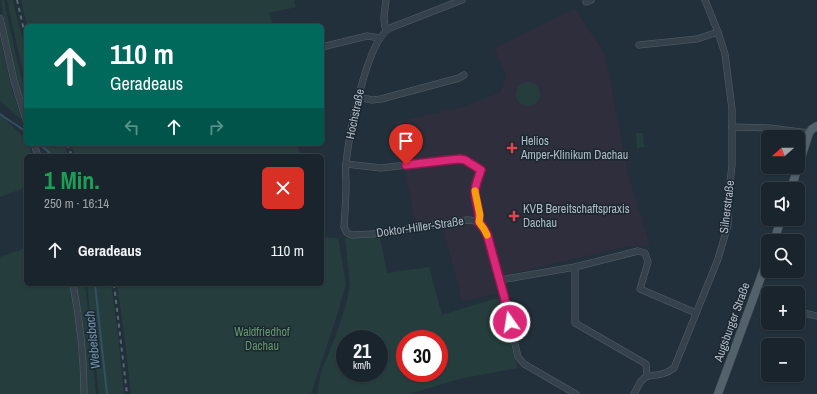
<!DOCTYPE html>
<html lang="de">
<head>
<meta charset="utf-8">
<style>
	body { margin:0; font-family:"Archivo Narrow",sans-serif; background:#232c34; color:#f1f3f6; height:100vh; display:flex; flex-direction:column; font-size:15px; white-space:nowrap }
	* { box-sizing:border-box; margin:0 }
	p { font-size:13px; color:#9fa4a9 }
	.icon { flex:none; width:22px; height:22px; fill:none; stroke:currentColor; stroke-width:2; stroke-linecap:round; stroke-linejoin:round }
	.map { position:relative; flex:1; overflow:hidden }
	.details { position:absolute; left:24px; top:154px; width:300px; height:132px; display:flex; flex-direction:column; background:#1a242c; border-radius:6px; box-shadow:0 1px 3px #0004,0 0 0 1px #384148 }
	.details>* { flex:none }
	.top-card { position:absolute; left:24px; top:24px; width:300px; height:122px; border-radius:6px; box-shadow:0 1px 3px #0004,0 0 0 1px #384148; background:#00695c; color:#fff; overflow:hidden }
	.needle { width:26px; rotate:249deg }
	.tools { position:absolute; left:761px; top:130px; display:grid; gap:8px }
	.tools a { display:grid; place-items:center; width:44px; height:44px; border-radius:6px; background:#1a242c; box-shadow:0 1px 3px #0004,0 0 0 1px #384148; font-size:20px }
	.speed { position:absolute; left:336px; top:330px; display:flex; gap:8px; font-size:20px; font-weight:700; text-align:center }
	.speed>* { display:grid; place-content:center; width:52px; height:52px; border-radius:50%; background:#1a242c; box-shadow:0 1px 3px #0004,0 0 0 1px #384148; line-height:1 }
	.speed small { font-size:10px; font-weight:400 }
	.speed .limit { border:6px solid #d22; background:#fff; color:#111 }
	.pin { position:absolute; display:grid; place-items:center; width:34px; height:34px; color:#fff; margin:-41px -17px; border-radius:50% 50% 50% 0; rotate:-45deg; box-shadow:0 0 4px #0007 }
	.pin .icon { rotate:45deg }
	.me { position:absolute; width:44px; margin:-22px; rotate:347deg; stroke-linejoin:round; filter:drop-shadow(0 0 3px #0008) }
	.turn { display:flex; align-items:center; gap:14px; height:84px; padding:0 20px; font-size:18px }
	.turn .icon { width:52px; height:52px; stroke-width:2.5 }
	.turn b { display:block; font-size:28px; line-height:34px }
	.lanes { display:flex; align-items:center; height:38px; padding:0 20px; background:#0003; justify-content:center; gap:20px; direction:ltr }
	.lanes .off { opacity:.35 }
	.round { display:grid; place-items:center; flex:none; width:42px; height:42px; border-radius:6px; background:#232c34 }
	.overview { display:flex; align-items:center; justify-content:space-between; height:68px; padding:0 20px }
	h1 { font-size:24px; font-weight:700; line-height:30px; color:#1e9e55 }
	ul { padding:0; list-style:none }
	li { display:flex; align-items:center; gap:12px; height:56px; padding:0 20px }
	li div { flex:1 }
	li b { display:block; font-size:15px }
	li em { font-style:normal }
	.map>svg:first-child { display:block }
	.medical { fill:#2e2e3c }
	.green { fill:#253e3d; fill-rule:evenodd }
	.lines { fill:none; stroke-linecap:round; stroke-linejoin:round }
	.stream { stroke:#354f63; stroke-width:2 }
	.minor-casing { stroke:#545f69; stroke-width:7 }
	.major-casing { stroke:#3f4b54; stroke-width:9 }
	.minor { stroke:#36424b; stroke-width:6 }
	.major { stroke:#53616b; stroke-width:8 }
	.rail { stroke:#576672; stroke-width:2; stroke-dasharray:4 4; stroke-linecap:butt }
	.route-casing { stroke:#8e194d; stroke-width:10 }
	.route { stroke:#db2777; stroke-width:7 }
	.slow { stroke:#f59e0b; stroke-width:7 }
	.health-dot { fill:#e0444e; stroke:#1b2730; stroke-width:1.5 }
	.labels { text-anchor:middle; stroke-width:3; stroke-linejoin:round; paint-order:stroke }
	.street-label { font-size:12px; fill:#b1bcc7; stroke:#1b2730 }
	.poi-label { font-size:12px; fill:#b1bcc7; stroke:#1b2730; text-anchor:start }
	.park-label { font-size:12px; fill:#67996c; stroke:#1b2730 }
	.water-label { font-size:13px; font-style:italic; fill:#7092ab; stroke:#1b2730 }
</style>
</head>
<body>
<div class="map">
<svg width="817" height="394" viewBox="0 0 817 394">
	<rect width="100%" height="100%" fill="#22303b"/>
	<path class="medical" d="M575,9l30,45 23,120 22,71 -25,2 -123,29 -4,18 -36,7 -20,-77 -26,2 -21,-104 67,-15 39,-15 5,-17 -12,-27z"/>
	<g class="green">
		<path d="M1,0h3l13,61 9,33v15c-11,-36 -20,-72 -25,-109z"/>
		<path d="M7,0h6l3,14 10,38v31l-5,-20z"/>
		<path d="M21,0h275l-2,1 2,6 -27,6 4,13h-246z"/>
		<path d="M0,37l10,45 11,37 -21,-18z"/>
		<circle cx="528" cy="94" r="12"/>
		<path d="M0,114l26,26v4h3l3,12h-6v36l-2,-4 -24,9z"/>
		<path d="M636,133h7l1,14 -7,1z"/>
		<path d="M44,144h19l6,12h-21z"/>
		<path d="M70,144h227l4,12h-225z"/>
		<path d="M322,237l16,1 8,46 -7,25 -28,85h-180l-7,-60 -7,-50h205z"/>
		<path d="M380,237l7,36 42,-6 13,48 55,-17 5,4 11,52 5,14 -59,11 -50,15h-92l4,-22 15,-37 10,-30 4,-20 -5,-47zM345,339h34v34h-34zM405,339h34v34h-34z"/>
		<path d="M26,248v36h45l6,44 3,40 1,26h-81v-137z"/>
		<path d="M76,284h9l11,110h-9c-1,-37 -3,-74 -11,-110z"/>
		<path d="M87,284h24l7,51 6,59h-25z"/>
	</g>
	<g class="lines">
		<g class="stream">
			<path d="M0,114c8,7 18,11 26,18"/>
			<path d="M39,144l11,9 1,3"/>
			<path d="M95,284l12,110"/>
		</g>
		<defs>
			<g id="minor">
				<path d="M386,0c-1,10 -4,21 0,30"/>
				<path d="M462,0l-72,28c-24,13 -41,108 -44,135 -1,7 0,14 0,21 0,14 -1,29 -2,43l3,6 5,2 20,-1 95,-14c11,0 16,5 20,14l17,62 14,61 6,7 52,30"/>
				<path d="M586,2l5,-2"/>
				<path d="M0,18l14,63 12,39"/>
				<path d="M639,45l58,-6 21,-7"/>
				<path d="M322,47l45,-11 13,2"/>
				<path d="M358,97l14,3 9,-1 78,-21 5,-3"/>
				<path d="M732,127l37,1 40,5"/>
				<path d="M34,144l4,12"/>
				<path d="M346,164l35,4 51,-6 17,-3h11l5,1 16,10c-3,8 -6,15 -6,23 1,10 5,19 4,29"/>
				<path d="M575,267v56l71,41 1,12"/>
				<path d="M500,280l75,-13 63,-16 7,2 3,9 -8,27 56,24"/>
				<path d="M73,284c7,37 11,73 11,110"/>
				<path d="M799,312l18,4"/>
				<path d="M647,376c11,-1 18,-1 27,-8l44,-109 10,-34v-24l4,-36v-56l-7,-55 -7,-22 -13,-32"/>
				<path d="M634,394l7,-13 6,-5"/>
			</g>
			<g id="major">
				<path d="M798,167l11,-34 3,-4 5,-3"/>
				<path d="M791,189l7,-22"/>
				<path d="M774,241l7,-22"/>
				<path d="M718,394l50,-136"/>
			</g>
		</defs>
		<use href="#minor" class="minor-casing"/>
		<use href="#major" class="major-casing"/>
		<use href="#minor" class="minor"/>
		<use href="#major" class="major"/>
		<g class="rail">
			<path d="M17,0l9,39"/>
			<path d="M67,144l5,12"/>
			<path d="M114,284l13,110"/>
		</g>
	</g>
	<g class="lines">
		<defs>
			<path id="route" d="M406,165l43,-5 11,-1 5,1 16,10c-3,8 -6,15 -6,23 1,11 5,18 4,29l5,7 3,5 17,62 6,26"/>
		</defs>
		<use href="#route" class="route-casing"/>
		<use href="#route" class="route"/>
		<path class="slow" d="M475,191l5,24 -1,7 5,7 3,6"/>
	</g>
	<g class="health-dot">
		<path d="M510 142h4v4h4v4h-4v4h-4v-4h-4v-4h4z"/>
		<path d="M512 210h4v4h4v4h-4v4h-4v-4h-4v-4h4z"/>
	</g>
	<g class="labels">
		<g class="street-label">
			<text transform="translate(355 114) rotate(-78)" y="4">Hochstraße</text>
			<text transform="translate(727 207) rotate(-83)" y="4">Silnerstraße</text>
			<text transform="translate(420 227) rotate(-8)" y="4">Doktor-Hiller-Straße</text>
			<text transform="translate(732 322) rotate(-70)" y="4">Augsburger Straße</text>
		</g>
		<g class="poi-label">
			<text x="521" y="145">Helios<tspan x="521" dy="14">Amper-Klinikum Dachau</tspan></text>
			<text x="523" y="213">KVB Bereitschaftspraxis<tspan x="523" dy="14">Dachau</tspan></text>
		</g>
		<g class="park-label">
			<text x="262" y="336">Waldfriedhof<tspan x="262" dy="14">Dachau</tspan></text>
		</g>
		<g class="water-label">
			<text transform="translate(92 340) rotate(-96)" y="5">Webelsbach</text>
		</g>
	</g>
</svg>
<div class="tools">
<a><svg class="needle" viewBox="-14 -14 28 28"><path d="M0-13l5 13h-10z" fill="#e53935"/><path d="M0 13l5-13h-10z" fill="#9fa4a9"/></svg></a>
<a><svg class="icon" aria-label="sound" viewBox="0 0 24 24"><path d="M4 9h4l5-4v14l-5-4H4zM17 9q2 3 0 6"/></svg></a>
<a><svg class="icon" aria-label="search" viewBox="0 0 24 24"><circle cx="10" cy="10" r="6"/><path d="M15 15l6 6"/></svg></a>
<a>+</a>
<a>−</a>
</div>
<div class="speed"><div>21<small>km/h</small></div><div class="limit">30</div></div>
<div class="pin" style="left:406px;top:165px;background:#d93025"><svg class="icon" aria-label="arrive" viewBox="0 0 24 24"><path d="M6 21V4h12l-3 4 3 4H6"/></svg></div>
<svg class="me" style="left:510px;top:322px" viewBox="-20 -20 40 40"><circle r="17" fill="#db2777" stroke="#fff" stroke-width="3"/><path d="M0-11L8 9 0 5-8 9z" fill="#fff"/></svg>
<div class="top-card">
<div class="turn"><svg class="icon" aria-label="ahead" viewBox="0 0 24 24"><path d="M12 20V5M6 11l6-6 6 6"/></svg><div><b>110 m</b>Geradeaus</div></div>
<div class="lanes"><svg class="icon off" aria-label="left" viewBox="0 0 24 24"><path d="M17 20v-9H6M10 6l-5 5 5 5"/></svg><svg class="icon" aria-label="ahead" viewBox="0 0 24 24"><path d="M12 20V5M6 11l6-6 6 6"/></svg><svg class="icon off" aria-label="right" viewBox="0 0 24 24"><path d="M7 20v-9h11M14 6l5 5-5 5"/></svg></div>
</div>
<section class="details">
<div class="overview"><div><h1>1 Min.</h1><p>250 m · 16:14</p></div><a class="round" style="background:#d93025;color:#fff"><svg class="icon" aria-label="close" viewBox="0 0 24 24"><path d="M6 6l12 12M18 6L6 18"/></svg></a></div>
<ul>
<li><svg class="icon" aria-label="ahead" viewBox="0 0 24 24"><path d="M12 20V5M6 11l6-6 6 6"/></svg><div><b>Geradeaus</b></div><em>110 m</em></li>
</ul>
</section>
</div>
</body>
</html>
